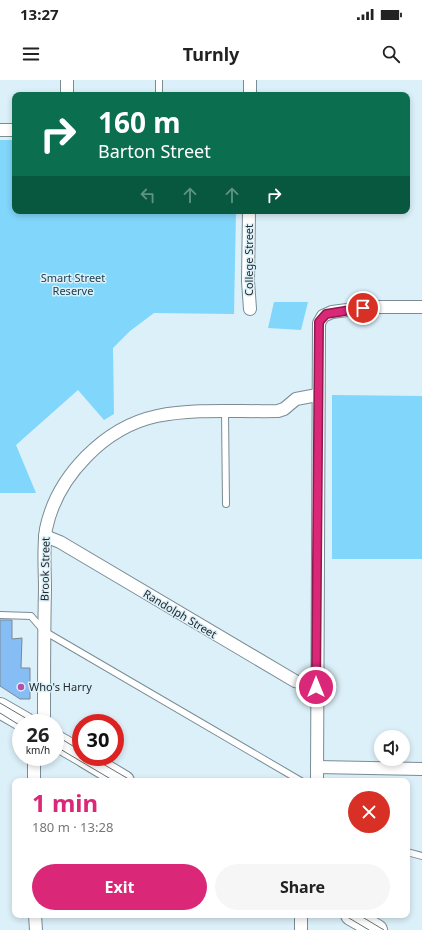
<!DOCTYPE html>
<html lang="en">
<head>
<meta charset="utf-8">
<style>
	body { margin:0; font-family:"Noto Sans",sans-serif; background:#f6f6f6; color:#222; height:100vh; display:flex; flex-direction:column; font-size:15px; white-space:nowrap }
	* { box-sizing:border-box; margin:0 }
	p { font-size:13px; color:#767676 }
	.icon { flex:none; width:22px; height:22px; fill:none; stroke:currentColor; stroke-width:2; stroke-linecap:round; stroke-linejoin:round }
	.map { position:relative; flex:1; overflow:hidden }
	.drawer { position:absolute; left:12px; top:698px; width:398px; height:140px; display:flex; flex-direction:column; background:#fff; border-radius:8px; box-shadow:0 2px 6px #0003 }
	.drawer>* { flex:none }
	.guide { position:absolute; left:12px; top:12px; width:398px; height:122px; border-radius:8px; box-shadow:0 2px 6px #0003; background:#0b6e4f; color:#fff; overflow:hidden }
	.buttons { position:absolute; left:374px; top:650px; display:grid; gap:8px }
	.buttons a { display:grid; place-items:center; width:36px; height:36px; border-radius:50%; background:#fff; box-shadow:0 2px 6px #0003; font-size:20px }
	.speed { position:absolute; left:12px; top:634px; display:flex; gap:8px; font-size:20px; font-weight:700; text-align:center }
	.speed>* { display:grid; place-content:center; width:52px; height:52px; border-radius:50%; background:#fff; box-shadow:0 2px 6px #0003; line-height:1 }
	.speed small { font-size:10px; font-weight:400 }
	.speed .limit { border:6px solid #d22; background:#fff; color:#111 }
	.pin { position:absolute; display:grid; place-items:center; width:34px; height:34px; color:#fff; margin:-17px; border:2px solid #fff; border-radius:50%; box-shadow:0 1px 4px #0007 }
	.me { position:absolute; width:44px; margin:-22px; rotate:0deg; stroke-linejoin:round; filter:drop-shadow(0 0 3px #0008) }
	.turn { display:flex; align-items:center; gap:14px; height:84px; padding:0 20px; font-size:18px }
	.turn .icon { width:52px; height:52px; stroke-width:2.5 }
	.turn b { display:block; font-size:28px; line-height:34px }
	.lanes { display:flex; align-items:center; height:38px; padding:0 20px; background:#0003; justify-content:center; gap:20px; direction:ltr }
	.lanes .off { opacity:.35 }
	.round { display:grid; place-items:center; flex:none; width:42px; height:42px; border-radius:21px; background:#f6f6f6 }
	.overview { display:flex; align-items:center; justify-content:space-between; height:68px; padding:0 20px }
	h1 { font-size:24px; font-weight:700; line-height:30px; color:#db2777 }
	.primary-button { display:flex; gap:8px; margin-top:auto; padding:8px 20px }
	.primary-button a { flex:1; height:46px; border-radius:24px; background:#db2777; color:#fff; font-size:16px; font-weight:700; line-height:46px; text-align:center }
	.primary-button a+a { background:#f6f6f6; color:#222 }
	.status { display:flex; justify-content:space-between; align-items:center; height:28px; padding:0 20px; background:#fff; direction:ltr }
	.status svg { height:11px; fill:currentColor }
	header { display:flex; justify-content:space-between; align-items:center; height:52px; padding:0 20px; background:#fff; font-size:18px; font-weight:700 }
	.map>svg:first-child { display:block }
	.green { fill:#81d6fb }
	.building { fill:#86bdf4; stroke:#7b8794 }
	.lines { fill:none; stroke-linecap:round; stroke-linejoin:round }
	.service-casing { stroke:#7a8c94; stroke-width:8 }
	.minor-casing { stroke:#7a8c94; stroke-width:14 }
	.primary-casing { stroke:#7a8c94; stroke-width:22 }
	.service { stroke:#fff; stroke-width:6 }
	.minor { stroke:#fff; stroke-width:12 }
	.primary { stroke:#fff; stroke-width:20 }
	.tram { stroke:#657176; stroke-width:1 }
	.route-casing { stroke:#8e194d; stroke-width:10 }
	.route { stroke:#db2777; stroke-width:7 }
	.poi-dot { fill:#b94cac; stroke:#dcf0f9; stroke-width:1.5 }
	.labels { text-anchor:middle; stroke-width:3; stroke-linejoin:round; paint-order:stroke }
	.street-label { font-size:11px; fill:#22292c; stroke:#dcf0f9 }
	.park-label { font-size:11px; fill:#19404f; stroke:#dcf0f9 }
	.poi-label { font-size:11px; fill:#22292c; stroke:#dcf0f9; text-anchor:start }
</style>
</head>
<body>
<div class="status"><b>13:27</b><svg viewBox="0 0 49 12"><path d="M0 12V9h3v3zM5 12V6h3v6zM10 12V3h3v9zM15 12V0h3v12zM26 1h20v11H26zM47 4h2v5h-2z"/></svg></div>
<header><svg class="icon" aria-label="menu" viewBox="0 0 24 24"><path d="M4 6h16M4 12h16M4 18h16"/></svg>Turnly<svg class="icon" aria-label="search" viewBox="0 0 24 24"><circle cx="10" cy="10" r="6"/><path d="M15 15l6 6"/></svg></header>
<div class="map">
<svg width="422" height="850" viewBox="0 0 422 850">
	<rect width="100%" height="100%" fill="#dcf0f9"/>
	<g class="green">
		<path d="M0,60h15v71h221l-2,103 -80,-1 -24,18 -17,17 1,66 -10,6 -26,-30 -62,55 20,48h-36z"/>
		<path d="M274,222h34l-7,28 -33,-2z"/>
		<path d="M332,315l90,1v163h-90z"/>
	</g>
	<path class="building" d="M0,540h12v19l10,-1 -1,30h9v31h-10l-20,-13z"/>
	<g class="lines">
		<defs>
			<g id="service">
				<path d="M159,15v-15"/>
				<path d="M225,332l1,92"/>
				<path d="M0,535l31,1 13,15 257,150"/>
				<path d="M407,772l15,4"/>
			</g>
			<g id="minor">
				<path d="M67,0v15"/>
				<path d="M250,15v-15"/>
				<path d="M0,50h15"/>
				<path d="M249,131l-1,70 2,28"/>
				<path d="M45,456l15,6 235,139 22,6"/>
				<path d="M41,643l3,-7c0,-42 0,-84 1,-127 0,-19 -2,-41 1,-60 11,-53 59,-102 111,-113 39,-8 81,-4 121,-5l6,-2 12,-10 21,-4"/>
				<path d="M34,677v24"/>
				<path d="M317,687l105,2"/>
				<path d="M317,701l2,-458 4,-7 9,-4 38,-5h52"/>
				<path d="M35,835l1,15"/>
				<path d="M301,850v-15"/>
			</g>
			<g id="primary">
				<path d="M0,628l26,15"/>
				<path d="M55,660l26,15"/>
				<path d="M84,677l40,24"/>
				<path d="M351,835l26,15"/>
			</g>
		</defs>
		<use href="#service" class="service-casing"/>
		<use href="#minor" class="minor-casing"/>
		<use href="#primary" class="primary-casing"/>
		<use href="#service" class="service"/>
		<use href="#minor" class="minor"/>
		<use href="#primary" class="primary"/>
		<g class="tram">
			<path d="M0,623l34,20"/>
			<path d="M0,633l21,13"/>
			<path d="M55,655l26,16"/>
			<path d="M55,666l59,35"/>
			<path d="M91,677l41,24"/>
			<path d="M344,835l25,15"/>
			<path d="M359,835l25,15"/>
		</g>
	</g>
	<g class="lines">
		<defs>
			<path id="route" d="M316,607l3,-365 7,-8 37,-6"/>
		</defs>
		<use href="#route" class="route-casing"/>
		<use href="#route" class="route"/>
	</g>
	<circle class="poi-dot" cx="21" cy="607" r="4"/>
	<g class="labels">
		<g class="street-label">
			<text transform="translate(249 180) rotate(-90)" y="4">College Street</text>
			<text transform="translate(45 489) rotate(-89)" y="4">Brook Street</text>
			<text transform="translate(180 534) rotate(31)" y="4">Randolph Street</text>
		</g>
		<g class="park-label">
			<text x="73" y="202">Smart Street<tspan x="73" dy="13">Reserve</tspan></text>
		</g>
		<g class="poi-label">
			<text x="29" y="611">Who's Harry</text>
		</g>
	</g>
</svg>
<div class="buttons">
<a><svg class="icon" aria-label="sound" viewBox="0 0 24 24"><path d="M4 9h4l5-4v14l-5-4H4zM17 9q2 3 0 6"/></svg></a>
</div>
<div class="speed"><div>26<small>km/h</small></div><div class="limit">30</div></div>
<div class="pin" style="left:363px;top:228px;background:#d93025"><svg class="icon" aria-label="arrive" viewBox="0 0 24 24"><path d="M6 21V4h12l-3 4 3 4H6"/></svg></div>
<svg class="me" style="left:316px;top:607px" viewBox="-20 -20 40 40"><circle r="17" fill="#db2777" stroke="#fff" stroke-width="3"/><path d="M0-11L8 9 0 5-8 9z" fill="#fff"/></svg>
<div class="guide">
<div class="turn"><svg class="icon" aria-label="right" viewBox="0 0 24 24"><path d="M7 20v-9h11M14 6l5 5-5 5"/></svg><div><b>160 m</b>Barton Street</div></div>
<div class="lanes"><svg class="icon off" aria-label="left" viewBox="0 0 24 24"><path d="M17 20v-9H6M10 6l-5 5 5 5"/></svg><svg class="icon off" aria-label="ahead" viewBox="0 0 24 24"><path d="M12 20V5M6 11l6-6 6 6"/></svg><svg class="icon off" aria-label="ahead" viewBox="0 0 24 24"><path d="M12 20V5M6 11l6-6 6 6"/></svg><svg class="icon" aria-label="right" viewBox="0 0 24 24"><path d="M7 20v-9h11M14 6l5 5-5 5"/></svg></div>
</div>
<section class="drawer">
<div class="overview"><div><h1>1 min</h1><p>180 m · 13:28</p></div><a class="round" style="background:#d93025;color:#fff"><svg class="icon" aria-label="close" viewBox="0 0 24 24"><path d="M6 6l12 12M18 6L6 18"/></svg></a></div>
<div class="primary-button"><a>Exit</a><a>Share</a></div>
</section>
</div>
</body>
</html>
